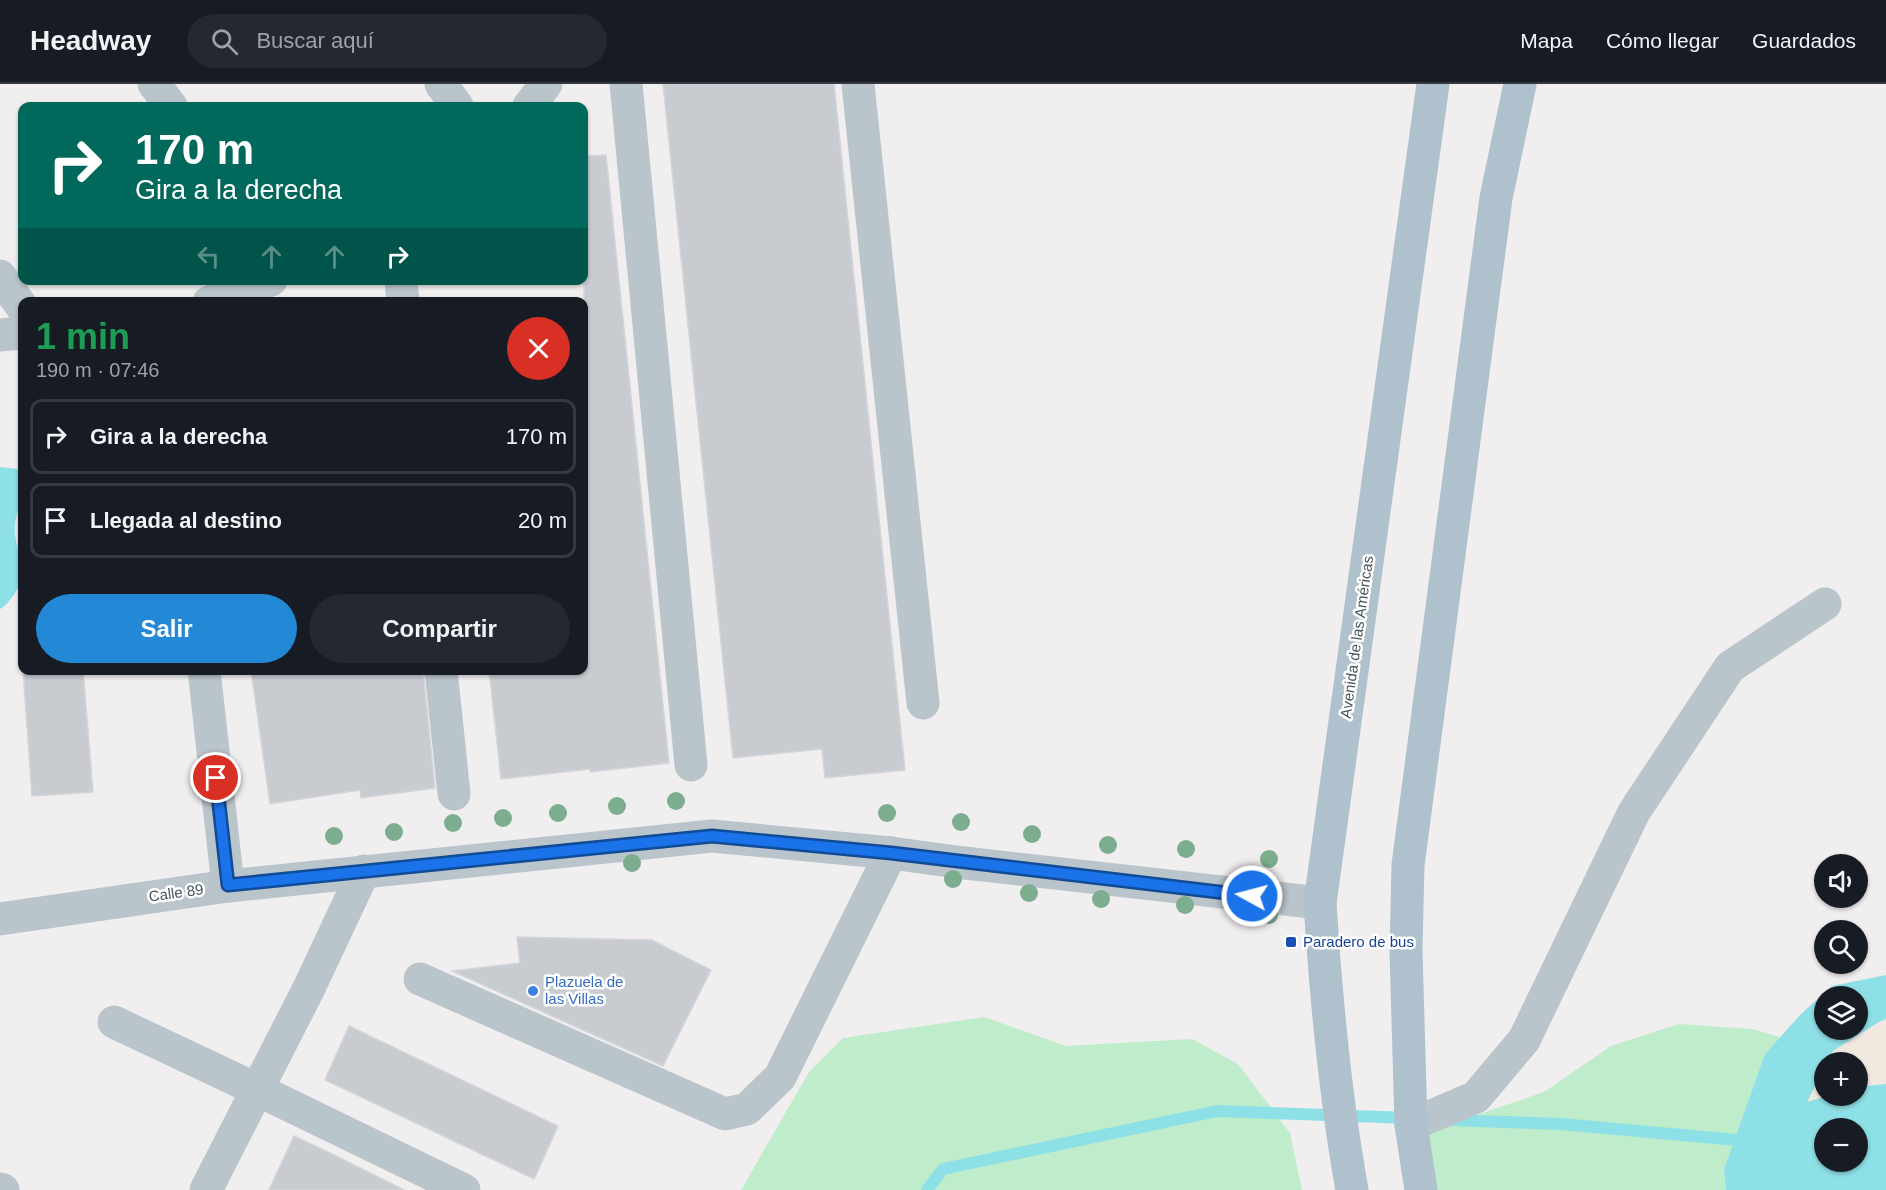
<!DOCTYPE html>
<html lang="es">
<head>
<meta charset="utf-8">
<style>
	body { margin:0; font-family:Arial,sans-serif; background:#242831; color:#f1f3f6; height:100vh; display:flex; flex-direction:column; font-size:22px; white-space:nowrap }
	* { box-sizing:border-box; margin:0 }
	p { font-size:20px; color:#9ea1a6 }
	.icon { flex:none; width:33px; height:33px; fill:none; stroke:currentColor; stroke-width:2; stroke-linecap:round; stroke-linejoin:round }
	.map { position:relative; flex:1; overflow:hidden }
	.side { position:absolute; left:18px; top:213px; width:570px; height:378px; display:flex; flex-direction:column; background:#171b24; border-radius:12px; box-shadow:0 2px 4px #0004 }
	.side>* { flex:none }
	.top-card { position:absolute; left:18px; top:18px; width:570px; height:183px; border-radius:12px; box-shadow:0 2px 4px #0004; background:#00695c; color:#fff; overflow:hidden }
	.tools { position:absolute; left:1814px; top:770px; display:grid; gap:12px }
	.tools a { display:grid; place-items:center; width:54px; height:54px; border-radius:50%; background:#171b24; box-shadow:0 2px 4px #0004; font-size:30px }
	.pin { position:absolute; display:grid; place-items:center; width:51px; height:51px; color:#fff; margin:-26px; border:3px solid #fff; border-radius:50%; box-shadow:0 2px 6px #0007 }
	.me { position:absolute; width:66px; margin:-33px; rotate:277deg; stroke-linejoin:round; filter:drop-shadow(0 0 4px #0008) }
	.turn { display:flex; align-items:center; gap:21px; height:126px; padding:0 18px; font-size:27px }
	.turn .icon { width:78px; height:78px; stroke-width:2.5 }
	.turn b { display:block; font-size:42px; line-height:51px }
	.lanes { display:flex; align-items:center; height:57px; padding:0 18px; background:#0003; justify-content:center; gap:30px; direction:ltr }
	.lanes .off { opacity:.35 }
	.round { display:grid; place-items:center; flex:none; width:63px; height:63px; border-radius:32px; background:#242831 }
	.overview { display:flex; align-items:center; justify-content:space-between; height:102px; padding:0 18px }
	h1 { font-size:36px; font-weight:700; line-height:45px; color:#1e9e55 }
	.button { display:flex; gap:12px; margin-top:auto; padding:12px 18px }
	.button a { flex:1; height:69px; border-radius:36px; background:#2388d6; color:#fff; font-size:24px; font-weight:700; line-height:69px; text-align:center }
	.button a+a { background:#242831; color:#f1f3f6 }
	ul { padding:0; list-style:none }
	li { display:flex; align-items:center; gap:18px; height:75px; margin:0 12px 9px; padding:0 6px; border:3px solid #363941; border-radius:12px }
	li div { flex:1 }
	li b { display:block; font-size:22px }
	li em { font-style:normal }
	header { display:flex; align-items:center; gap:36px; box-sizing:border-box; height:84px; padding:0 30px; background:#171b24; border-bottom:2px solid #363941 }
	header strong { font-size:28px }
	nav { display:flex; gap:33px; margin-inline-start:auto; font-size:21px }
	.search { width:420px; height:54px; background:#242831; display:flex; align-items:center; gap:15px; box-sizing:border-box; padding:0 21px; border-radius:33px; color:#9ea1a6; font-size:22px }
	.map>svg:first-child { display:block }
	.green { fill:#bfecca }
	.sand { fill:#f1e9e0 }
	.water { fill:#8ee0e7; fill-rule:evenodd }
	.lines { fill:none; stroke-linecap:round; stroke-linejoin:round }
	.stream { stroke:#8ee0e7; stroke-width:12 }
	.river { stroke:#8ee0e7; stroke-width:75 }
	.building { fill:#c8ccd1; stroke:#d3d5d9; stroke-width:1.5 }
	.minor { stroke:#bac5cb; stroke-width:33 }
	.major { stroke:#afc1cc; stroke-width:33 }
	.tree { fill:#7cad8e }
	.route-casing { stroke:#114b97; stroke-width:15 }
	.route { stroke:#1a73e8; stroke-width:10 }
	.transit-dot { fill:#1a4fb4; stroke:#fff; stroke-width:2 }
	.shop-dot { fill:#3f7fe0; stroke:#fff; stroke-width:2 }
	.labels { text-anchor:middle; stroke-width:5; stroke-linejoin:round; paint-order:stroke }
	.street-label { font-size:15px; fill:#47545b; stroke:#fff }
	.transit-label { font-size:15px; fill:#164399; stroke:#fff; text-anchor:start }
	.shop-label { font-size:15px; fill:#366cbe; stroke:#fff; text-anchor:start }
</style>
</head>
<body>
<header>
<strong>Headway</strong>
<div class="search"><svg class="icon" aria-label="search" viewBox="0 0 24 24"><circle cx="10" cy="10" r="6"/><path d="M15 15l6 6"/></svg>Buscar aquí</div>
<nav><a>Mapa</a><a>Cómo llegar</a><a>Guardados</a></nav>
</header>
<div class="map">
<svg width="1886" height="1106" viewBox="0 0 1886 1106">
	<rect width="100%" height="100%" fill="#f1eeef"/>
	<g class="green">
		<path d="M984,933l82,29 126,-7 46,25 52,69 12,57h-561l68,-118 34,-34z"/>
		<path d="M1679,940l73,5 28,8 -15,17 -41,115 2,21h-305l-9,-53 132,-45 67,-46z"/>
		<path d="M1886,1083v23h-10l-1,-2z"/>
	</g>
	<g class="sand">
		<path d="M1886,935v65l-29,3v-25h-30l6,-11 46,-29z"/>
		<path d="M1824,985v26h6l-24,8z"/>
	</g>
	<g class="water">
		<path d="M0,383l18,2 4,4v30c-22,37 15,60 -9,93 -4,5 -8,11 -13,13z"/>
		<path d="M1886,891v44l-7,3 -46,29 -6,11h-3v7l-17,33 23,-7h27v-8l29,-3v83l-11,20 1,3h-150l-2,-21 41,-115 35,-39 32,-29zM1824,912h33v33h-33zM1824,1044h33v33h-33z"/>
	</g>
	<g class="lines">
		<g class="stream">
			<path d="M1449,1036l112,4 187,17"/>
			<path d="M927,1106l16,-21 274,-58 193,7"/>
		</g>
		<path class="river" d="M1875,1106l11,-23"/>
	</g>
	<g class="building">
		<path d="M663,0h171l71,686 -80,8 -3,-29 -89,9z"/>
		<path d="M606,71l63,608 -79,9v-3l-89,10 -12,-109h95v-514z"/>
		<path d="M23,586h60l10,122 -61,4z"/>
		<path d="M251,586h172l12,118 -74,10 -1,-8 -90,14z"/>
		<path d="M517,853l135,3 59,30 -48,96 -211,-95 68,-8z"/>
		<path d="M349,942l209,100 -24,53 -209,-99z"/>
		<path d="M294,1052l36,17 74,37h-135z"/>
	</g>
	<g class="lines">
		<g class="minor">
			<path d="M154,0l17,22"/>
			<path d="M441,0l16,22"/>
			<path d="M626,0l65,681"/>
			<path d="M858,0l65,619"/>
			<path d="M529,22l17,-22"/>
			<path d="M0,192l22,31"/>
			<path d="M401,196l2,22"/>
			<path d="M209,218l62,-22"/>
			<path d="M0,251l22,-2"/>
			<path d="M204,586l24,216"/>
			<path d="M441,586l13,124"/>
			<path d="M0,835l228,-33 484,-50 179,17 65,9 364,41"/>
			<path d="M420,895l305,135 22,-5 33,-32 111,-224"/>
			<path d="M114,938l144,68 206,100"/>
			<path d="M1411,1041l65,-28 48,-57 110,-228 96,-145 95,-63"/>
			<path d="M0,1105l3,1"/>
			<path d="M206,1106l103,-202 55,-117"/>
		</g>
		<g class="major">
			<path d="M1352,1106c-17,-95 -26,-191 -32,-287l113,-819"/>
			<path d="M1421,1106l-10,-65 -5,-174 2,-86 88,-667 24,-114"/>
		</g>
	</g>
	<g class="tree">
		<circle cx="676" cy="717" r="9"/>
		<circle cx="617" cy="722" r="9"/>
		<circle cx="558" cy="729" r="9"/>
		<circle cx="887" cy="729" r="9"/>
		<circle cx="503" cy="734" r="9"/>
		<circle cx="961" cy="738" r="9"/>
		<circle cx="453" cy="739" r="9"/>
		<circle cx="394" cy="748" r="9"/>
		<circle cx="1032" cy="750" r="9"/>
		<circle cx="334" cy="752" r="9"/>
		<circle cx="1108" cy="761" r="9"/>
		<circle cx="1186" cy="765" r="9"/>
		<circle cx="1269" cy="775" r="9"/>
		<circle cx="632" cy="779" r="9"/>
		<circle cx="953" cy="795" r="9"/>
		<circle cx="1029" cy="809" r="9"/>
		<circle cx="1101" cy="815" r="9"/>
		<circle cx="1185" cy="821" r="9"/>
		<circle cx="1269" cy="831" r="9"/>
	</g>
	<g class="lines">
		<defs>
			<path id="route" d="M216,694l12,107 484,-49 179,17 361,43"/>
		</defs>
		<use href="#route" class="route-casing"/>
		<use href="#route" class="route"/>
	</g>
	<rect class="transit-dot" x="1285" y="852" width="12" height="12" rx="3"/>
	<circle class="shop-dot" cx="533" cy="907" r="6"/>
	<g class="labels">
		<g class="street-label">
			<text transform="translate(1357 553) rotate(-82)" y="5">Avenida de las Américas</text>
			<text transform="translate(176 809) rotate(-8)" y="5">Calle 89</text>
		</g>
		<g class="transit-label">
			<text x="1303" y="863">Paradero de bus</text>
		</g>
		<g class="shop-label">
			<text x="545" y="903">Plazuela de<tspan x="545" dy="17">las Villas</tspan></text>
		</g>
	</g>
</svg>
<div class="tools">
<a><svg class="icon" aria-label="sound" viewBox="0 0 24 24"><path d="M4 9h4l5-4v14l-5-4H4zM17 9q2 3 0 6"/></svg></a>
<a><svg class="icon" aria-label="search" viewBox="0 0 24 24"><circle cx="10" cy="10" r="6"/><path d="M15 15l6 6"/></svg></a>
<a><svg class="icon" aria-label="layers" viewBox="0 0 24 24"><path d="M12 4l9 5-9 5-9-5zM3 14l9 5 9-5"/></svg></a>
<a>+</a>
<a>−</a>
</div>
<div class="pin" style="left:216px;top:694px;background:#d93025"><svg class="icon" aria-label="arrive" viewBox="0 0 24 24"><path d="M6 21V4h12l-3 4 3 4H6"/></svg></div>
<svg class="me" style="left:1252px;top:812px" viewBox="-20 -20 40 40"><circle r="17" fill="#1a73e8" stroke="#fff" stroke-width="3"/><path d="M0-11L8 9 0 5-8 9z" fill="#fff"/></svg>
<div class="top-card">
<div class="turn"><svg class="icon" aria-label="right" viewBox="0 0 24 24"><path d="M7 20v-9h11M14 6l5 5-5 5"/></svg><div><b>170 m</b>Gira a la derecha</div></div>
<div class="lanes"><svg class="icon off" aria-label="left" viewBox="0 0 24 24"><path d="M17 20v-9H6M10 6l-5 5 5 5"/></svg><svg class="icon off" aria-label="ahead" viewBox="0 0 24 24"><path d="M12 20V5M6 11l6-6 6 6"/></svg><svg class="icon off" aria-label="ahead" viewBox="0 0 24 24"><path d="M12 20V5M6 11l6-6 6 6"/></svg><svg class="icon" aria-label="right" viewBox="0 0 24 24"><path d="M7 20v-9h11M14 6l5 5-5 5"/></svg></div>
</div>
<section class="side">
<div class="overview"><div><h1>1 min</h1><p>190 m · 07:46</p></div><a class="round" style="background:#d93025;color:#fff"><svg class="icon" aria-label="close" viewBox="0 0 24 24"><path d="M6 6l12 12M18 6L6 18"/></svg></a></div>
<ul>
<li><svg class="icon" aria-label="right" viewBox="0 0 24 24"><path d="M7 20v-9h11M14 6l5 5-5 5"/></svg><div><b>Gira a la derecha</b></div><em>170 m</em></li>
<li><svg class="icon" aria-label="arrive" viewBox="0 0 24 24"><path d="M6 21V4h12l-3 4 3 4H6"/></svg><div><b>Llegada al destino</b></div><em>20 m</em></li>
</ul>
<div class="button"><a>Salir</a><a>Compartir</a></div>
</section>
</div>
</body>
</html>
